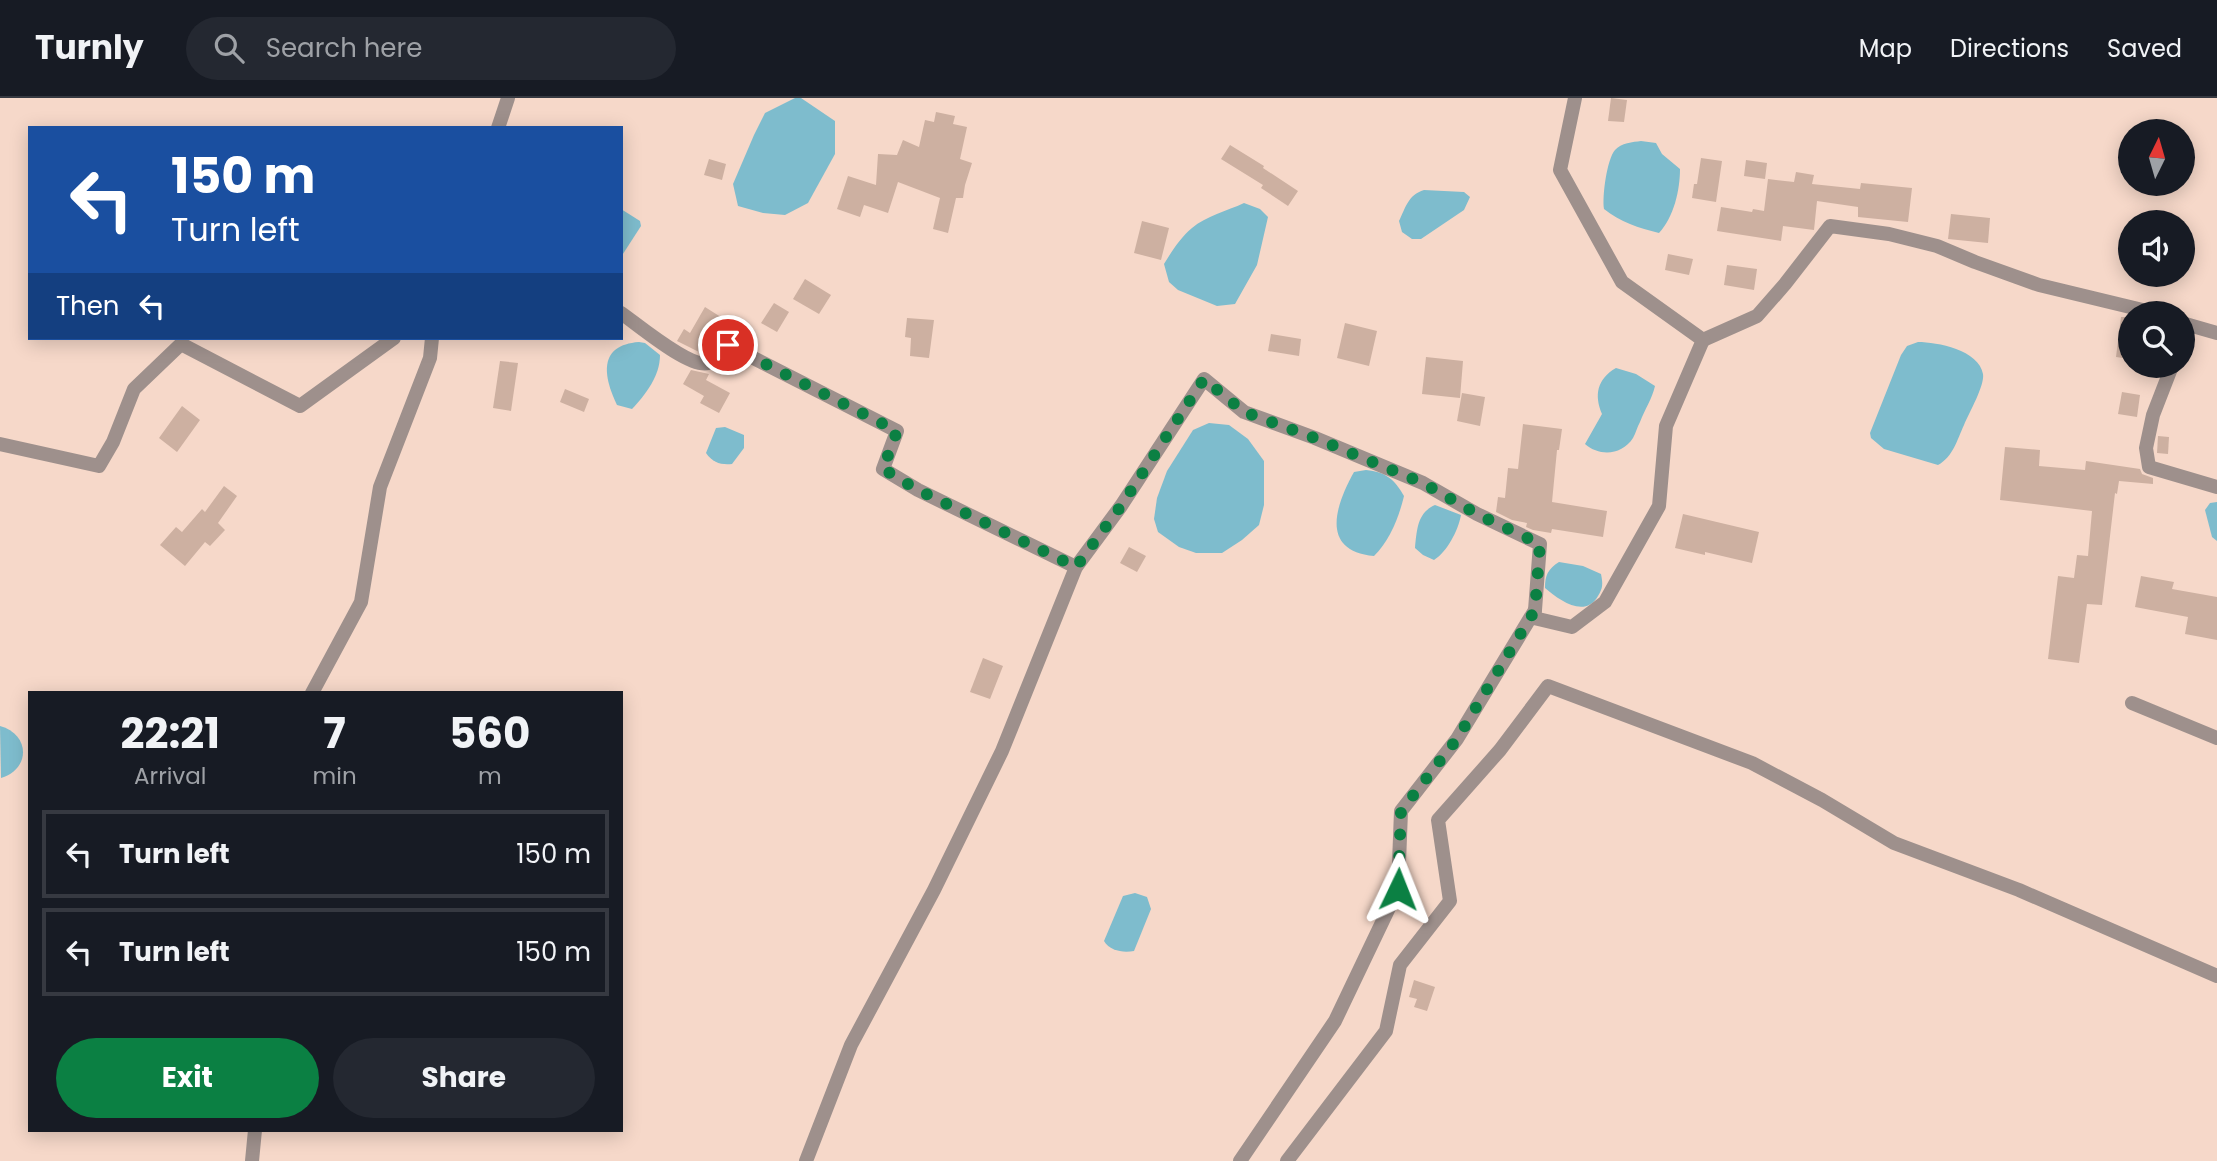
<!DOCTYPE html>
<html lang="en">
<head>
<meta charset="utf-8">
<style>
	body { margin:0; font-family:Poppins,sans-serif; background:#242831; color:#f1f3f6; height:100vh; display:flex; flex-direction:column; font-size:26px; white-space:nowrap }
	* { box-sizing:border-box; margin:0 }
	p { font-size:23px; color:#9ea1a6 }
	.icon { flex:none; width:38px; height:38px; fill:none; stroke:currentColor; stroke-width:2; stroke-linecap:round; stroke-linejoin:round }
	.map { position:relative; flex:1; overflow:hidden }
	.side { position:absolute; left:28px; top:593px; width:595px; height:441px; display:flex; flex-direction:column; background:#171b24; border-radius:0px; box-shadow:0 4px 18px #0003 }
	.side>* { flex:none }
	.top-card { position:absolute; left:28px; top:28px; width:595px; height:214px; border-radius:0px; box-shadow:0 4px 18px #0003; background:#1a4fa0; color:#fff; overflow:hidden }
	.needle { width:46px; rotate:5deg }
	.tools { position:absolute; left:2118px; top:21px; display:grid; gap:14px }
	.tools a { display:grid; place-items:center; width:77px; height:77px; border-radius:50%; background:#171b24; box-shadow:0 4px 18px #0003; font-size:35px }
	.pin { position:absolute; display:grid; place-items:center; width:60px; height:60px; color:#fff; margin:-30px; border:4px solid #fff; border-radius:50%; box-shadow:0 2px 7px #0007 }
	.me { position:absolute; width:77px; margin:-38px; rotate:2deg; stroke-linejoin:round; filter:drop-shadow(0 0 5px #0008) }
	.turn { display:flex; align-items:center; gap:24px; height:147px; padding:0 28px; font-size:32px }
	.turn .icon { width:91px; height:91px; stroke-width:2.5 }
	.turn b { display:block; font-size:49px; line-height:60px }
	.then { display:flex; align-items:center; height:66px; padding:0 28px; background:#0003; gap:14px; font-size:26px }
	.eta { display:flex; justify-content:space-evenly; align-items:center; height:119px; text-align:center }
	.eta b { font-size:42px; font-weight:700; line-height:49px }
	.button { display:flex; gap:14px; margin-top:auto; padding:14px 28px }
	.button a { flex:1; height:80px; border-radius:42px; background:#0b8043; color:#fff; font-size:28px; font-weight:700; line-height:80px; text-align:center }
	.button a+a { background:#242831; color:#f1f3f6 }
	ul { padding:0; list-style:none }
	li { display:flex; align-items:center; gap:21px; height:88px; margin:0 14px 10px; padding:0 14px; border:4px solid #363941; border-radius:0px }
	li div { flex:1 }
	li b { display:block; font-size:26px }
	li em { font-style:normal }
	header { display:flex; align-items:center; gap:42px; box-sizing:border-box; height:98px; padding:0 35px; background:#171b24; border-bottom:2px solid #363941 }
	header strong { font-size:33px }
	nav { display:flex; gap:38px; margin-inline-start:auto; font-size:24px }
	.search { width:490px; height:63px; background:#242831; display:flex; align-items:center; gap:18px; box-sizing:border-box; padding:0 24px; border-radius:38px; color:#9ea1a6; font-size:26px }
	.map>svg:first-child { display:block }
	.water { fill:#7ebccd }
	.building { fill:#cdb0a1 }
	.lines { fill:none; stroke-linecap:round; stroke-linejoin:round }
	.street { stroke:#9e908c; stroke-width:14 }
	.route { stroke:#0b8043; stroke-width:12; stroke-dasharray:0 21.6 }
</style>
</head>
<body>
<header>
<strong>Turnly</strong>
<div class="search"><svg class="icon" aria-label="search" viewBox="0 0 24 24"><circle cx="10" cy="10" r="6"/><path d="M15 15l6 6"/></svg>Search here</div>
<nav><a>Map</a><a>Directions</a><a>Saved</a></nav>
</header>
<div class="map">
<svg width="2217" height="1063" viewBox="0 0 2217 1063">
	<rect width="100%" height="100%" fill="#f6d8c9"/>
	<g class="water">
		<path d="M795,0h6l34,23v33l-27,49 -23,12 -22,-2 -25,-7 -5,-22 21,-49 11,-22z"/>
		<path d="M1641,43l15,2 6,11 18,15c0,21 -6,48 -21,64 -20,-5 -39,-11 -55,-24 -2,-13 3,-50 11,-59 6,-7 18,-8 26,-9z"/>
		<path d="M1424,92l40,2 6,5 -6,13 -43,29h-9l-10,-7 -3,-11c7,-14 9,-26 25,-31z"/>
		<path d="M1244,105l16,6 8,8 -11,48 -22,39 -18,2 -39,-16 -9,-8 -5,-18c8,-13 16,-26 28,-36 14,-12 35,-17 52,-25z"/>
		<path d="M621,111l19,12 1,5 -20,31z"/>
		<path d="M639,244l6,1 15,12c0,21 -14,39 -28,54l-15,-4c-14,-29 -19,-60 22,-63z"/>
		<path d="M1918,244c19,0 61,8 65,32 2,11 -14,39 -19,51 -7,15 -11,32 -26,40l-54,-16 -13,-11 -1,-5 31,-78 6,-9z"/>
		<path d="M1616,270l20,6 19,12c-3,13 -10,23 -15,36 -3,5 -4,11 -7,16 -11,17 -33,19 -48,6l17,-30c-8,-19 -5,-35 14,-46z"/>
		<path d="M1209,325l20,2 19,14 16,22v44l-5,20 -17,15 -20,13h-26l-17,-6 -21,-15 -4,-13 3,-21 10,-27 26,-41z"/>
		<path d="M725,329l19,8v13l-12,16c-11,1 -19,-1 -26,-11l10,-25z"/>
		<path d="M1366,372c20,2 28,9 38,26 -5,21 -14,44 -30,60 -54,-5 -39,-50 -20,-84z"/>
		<path d="M2217,404v39l-5,-4 -7,-27 5,-7z"/>
		<path d="M1435,407l26,10c-3,16 -14,37 -27,45l-11,-5 -8,-7c2,-18 2,-35 20,-43z"/>
		<path d="M1559,464l24,4 18,8c2,10 2,14 -3,22 -13,23 -39,4 -53,-8 0,-13 3,-19 14,-26z"/>
		<path d="M0,628c30,8 31,43 1,52z"/>
		<path d="M1135,795l12,4 4,12 -17,42c-11,2 -24,0 -30,-10l19,-45z"/>
	</g>
	<g class="building">
		<path d="M1611,0l16,2 -3,22 -16,-1z"/>
		<path d="M936,14l19,4 -2,8 14,3 -7,32 12,4 -7,22 -2,13h-7l-8,35 -15,-4 7,-31 -42,-16 -10,31 -24,-8 -4,12 -23,-8 11,-33 28,9 2,-31 19,1 6,-15 16,7 6,-27 9,2z"/>
		<path d="M1230,47l34,21 -1,2 35,23 -10,15 -27,-18 2,-3 -42,-26z"/>
		<path d="M1701,60l21,3 -6,41 -24,-4 2,-14h3z"/>
		<path d="M709,61l17,5 -4,16 -18,-5z"/>
		<path d="M1746,62l21,3 -2,16 -21,-3z"/>
		<path d="M1796,74l18,3 -2,9 48,5 1,-6 51,5 -4,34 -50,-5v-10l-41,-6 -3,29 -31,-4 -2,15 -64,-10 4,-24 31,5 1,-3 11,2 4,-32 26,3z"/>
		<path d="M1951,116l39,4 -2,25 -40,-4z"/>
		<path d="M1142,123l27,7 -8,32 -27,-7z"/>
		<path d="M1668,156l25,5 -4,16 -24,-5z"/>
		<path d="M1727,167l30,4 -3,21 -30,-5z"/>
		<path d="M805,181l26,16 -12,19 -26,-15z"/>
		<path d="M774,205l15,9 -12,20 -16,-9z"/>
		<path d="M705,209l30,19 -6,10 -8,2 -15,15h-5l-24,-12 7,-12 6,4z"/>
		<path d="M2121,219h9v42l-14,-2z"/>
		<path d="M907,220l27,2 -5,38 -19,-2 1,-18 -6,-1z"/>
		<path d="M1345,225l32,8 -8,35 -32,-8z"/>
		<path d="M1271,236l30,5 -2,17 -31,-5z"/>
		<path d="M1426,259l37,4 -3,37 -38,-4z"/>
		<path d="M500,263l18,2 -7,48 -18,-3z"/>
		<path d="M691,272l18,4 -3,6 24,13 -11,20 -19,-10 4,-7 -21,-12z"/>
		<path d="M565,291l24,10 -5,13 -24,-10z"/>
		<path d="M2122,294l18,3 -3,22 -19,-3z"/>
		<path d="M1462,295l23,4 -5,29 -23,-5z"/>
		<path d="M182,308l18,14 -23,32 -18,-14z"/>
		<path d="M1523,326l39,5 -3,21h-2l-5,52 55,9 -4,26 -51,-8 -1,4 -18,-3 -7,-3 1,-4 -15,-3 -16,-8 2,-15 7,1 3,-30 10,1z"/>
		<path d="M2158,338l11,1 -1,17 -11,-1z"/>
		<path d="M2005,349l35,3 -1,16 46,4 1,-9 54,8 2,5 11,4v6l-34,-3 -2,13 -2,-1 -13,112 -15,-1 -8,59 -31,-4 10,-83 16,2 3,-23 11,1 4,-45 -92,-11z"/>
		<path d="M224,388l13,10 -19,27 7,7 -15,16 -5,-4 -20,24 -25,-21 16,-18 6,5 20,-23 3,3z"/>
		<path d="M1683,416l76,18 -7,31 -47,-11v3l-30,-7z"/>
		<path d="M1129,449l17,9 -9,16 -17,-9z"/>
		<path d="M2141,478l33,6 -2,7 45,8v43l-32,-6 3,-17 -53,-10z"/>
		<path d="M983,560l20,8 -13,33 -20,-7z"/>
		<path d="M1414,882l21,7 -8,24 -13,-4 3,-8 -8,-2z"/>
	</g>
	<g class="lines">
		<g class="street">
			<path d="M498,30l10,-30"/>
			<path d="M621,215c16,11 69,56 87,50 8,-2 14,-13 20,-18l169,86 -14,38 35,21 158,77"/>
			<path d="M2182,225l35,10"/>
			<path d="M1703,242l54,-24 28,-32 45,-58 59,8 48,12 38,16 64,23 116,28"/>
			<path d="M2172,268l-19,49 -7,33 3,19 68,20"/>
			<path d="M0,346l99,22 14,-24 21,-53 47,-45 119,62 94,-68"/>
			<path d="M312,595l49,-91 19,-115 50,-129 2,-20"/>
			<path d="M2132,605l85,35"/>
			<path d="M252,1063l3,-31"/>
			<path d="M806,1063l45,-116 83,-155 68,-139 74,-184 45,-61 83,-127 40,33 71,26 108,45 54,31 63,30 -5,66"/>
			<path d="M1240,1063l95,-140 63,-132 3,-78 56,-72 78,-129 -1,8 38,9 33,-25 54,-96 7,-80 37,-86 -81,-58 -62,-112 15,-72"/>
			<path d="M1287,1063l99,-130 14,-66 50,-64 -12,-81 62,-70 48,-64 204,77 70,37 72,43 125,47 198,86"/>
		</g>
	</g>
	<g class="lines">
		<path class="route" d="M728,247l169,86 -14,38 35,21 158,77 45,-61 83,-127 40,33 71,26 108,45 54,31 63,30 -5,66 -78,129 -56,72 -3,78"/>
	</g>
</svg>
<div class="tools">
<a><svg class="needle" viewBox="-14 -14 28 28"><path d="M0-13l5 13h-10z" fill="#e53935"/><path d="M0 13l5-13h-10z" fill="#9ea1a6"/></svg></a>
<a><svg class="icon" aria-label="sound" viewBox="0 0 24 24"><path d="M4 9h4l5-4v14l-5-4H4zM17 9q2 3 0 6"/></svg></a>
<a><svg class="icon" aria-label="search" viewBox="0 0 24 24"><circle cx="10" cy="10" r="6"/><path d="M15 15l6 6"/></svg></a>
</div>
<div class="pin" style="left:728px;top:247px;background:#d93025"><svg class="icon" aria-label="arrive" viewBox="0 0 24 24"><path d="M6 21V4h12l-3 4 3 4H6"/></svg></div>
<svg class="me" style="left:1398px;top:791px" viewBox="-20 -20 40 40"><path d="M0-17L14 15 0 8-14 15z" fill="#0b8043" stroke="#fff" stroke-width="4"/></svg>
<div class="top-card">
<div class="turn"><svg class="icon" aria-label="left" viewBox="0 0 24 24"><path d="M17 20v-9H6M10 6l-5 5 5 5"/></svg><div><b>150 m</b>Turn left</div></div>
<div class="then">Then<svg class="icon" aria-label="left" viewBox="0 0 24 24"><path d="M17 20v-9H6M10 6l-5 5 5 5"/></svg></div>
</div>
<section class="side">
<div class="eta">
<div><b>22:21</b><p>Arrival</p></div>
<div><b>7</b><p>min</p></div>
<div><b>560</b><p>m</p></div>
</div>
<ul>
<li><svg class="icon" aria-label="left" viewBox="0 0 24 24"><path d="M17 20v-9H6M10 6l-5 5 5 5"/></svg><div><b>Turn left</b></div><em>150 m</em></li>
<li><svg class="icon" aria-label="left" viewBox="0 0 24 24"><path d="M17 20v-9H6M10 6l-5 5 5 5"/></svg><div><b>Turn left</b></div><em>150 m</em></li>
</ul>
<div class="button"><a>Exit</a><a>Share</a></div>
</section>
</div>
</body>
</html>
